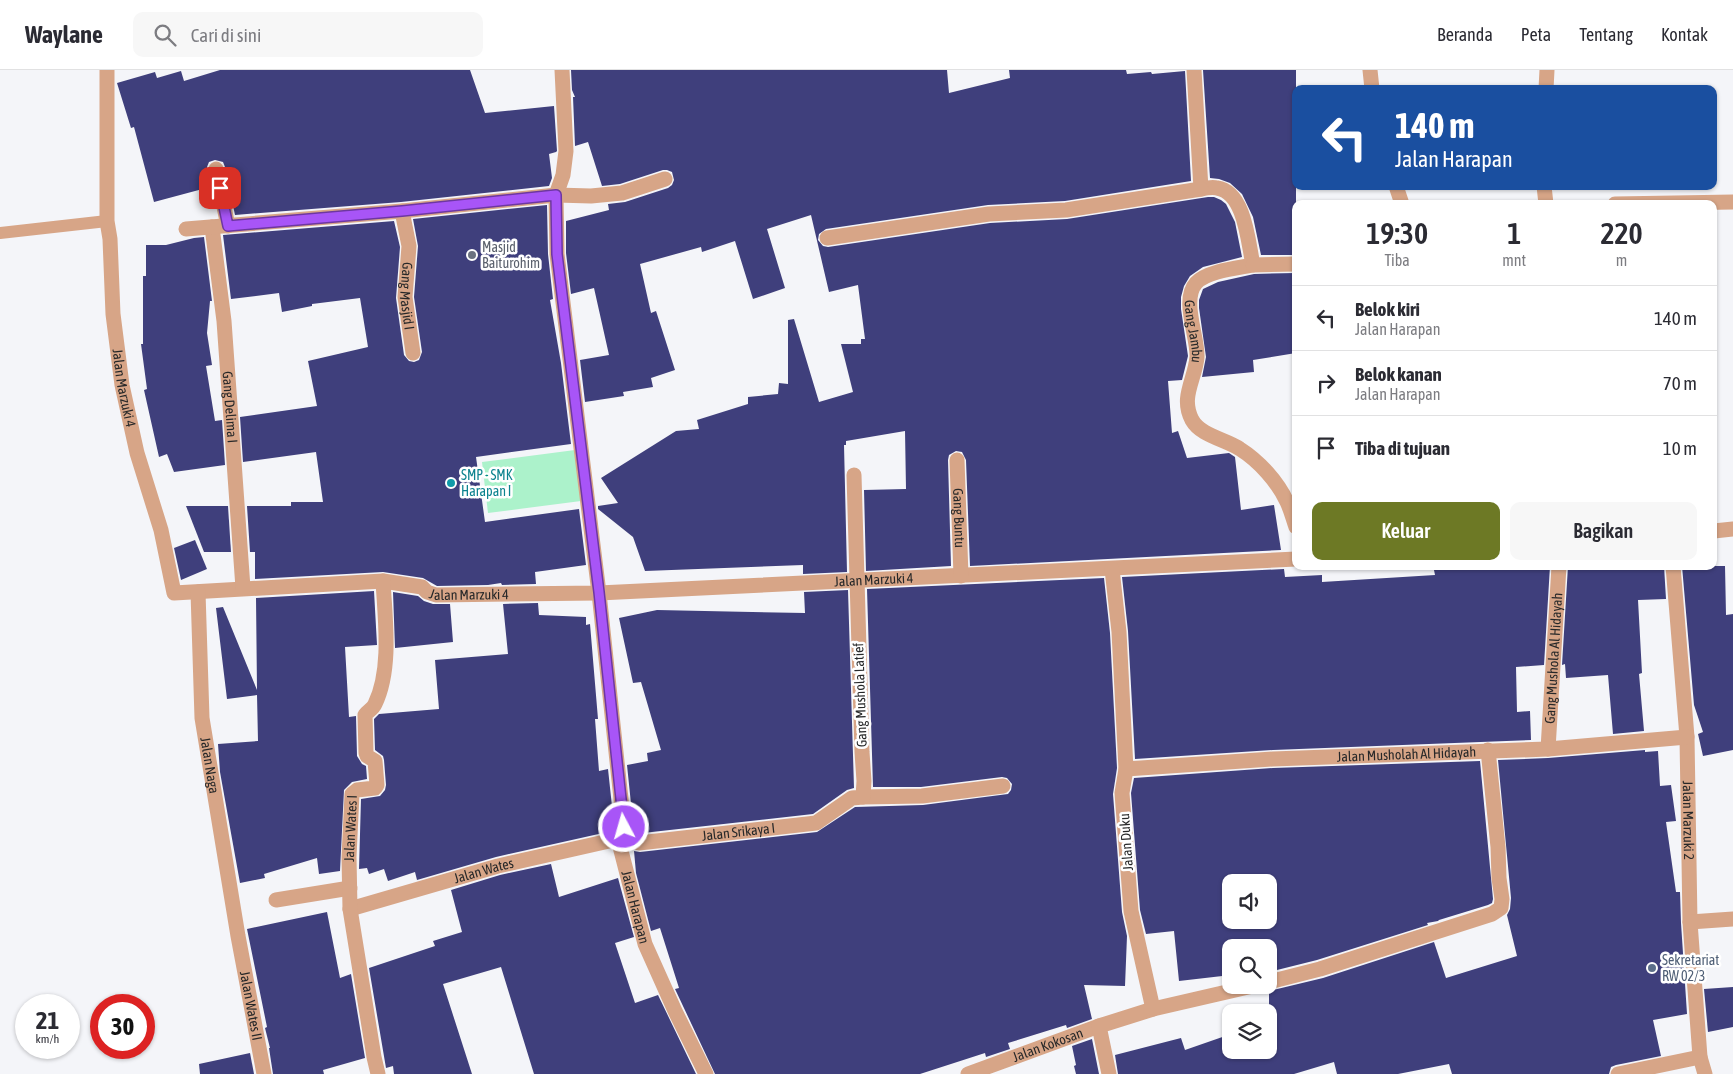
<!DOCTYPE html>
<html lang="id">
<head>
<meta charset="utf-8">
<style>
	body { margin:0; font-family:"Asap Condensed",sans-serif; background:#f7f7f7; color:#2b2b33; height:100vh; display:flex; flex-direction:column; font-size:19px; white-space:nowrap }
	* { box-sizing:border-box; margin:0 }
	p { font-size:16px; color:#7c7c81 }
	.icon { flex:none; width:28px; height:28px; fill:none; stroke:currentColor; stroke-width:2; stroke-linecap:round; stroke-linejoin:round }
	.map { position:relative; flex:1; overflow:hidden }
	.side { position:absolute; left:1292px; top:130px; width:425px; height:370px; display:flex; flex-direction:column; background:#fff; border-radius:10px; box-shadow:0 1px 4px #0004 }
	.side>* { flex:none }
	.guide { position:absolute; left:1292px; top:15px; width:425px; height:105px; border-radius:10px; box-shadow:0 1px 4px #0004; background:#1a4fa0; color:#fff; overflow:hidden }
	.buttons { position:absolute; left:1222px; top:804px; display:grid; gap:10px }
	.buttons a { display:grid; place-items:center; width:55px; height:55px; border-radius:10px; background:#fff; box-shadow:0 1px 4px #0004; font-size:25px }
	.speed { position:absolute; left:15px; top:924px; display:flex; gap:10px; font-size:25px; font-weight:700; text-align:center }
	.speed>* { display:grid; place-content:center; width:65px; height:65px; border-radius:50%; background:#fff; box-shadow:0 1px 4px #0004; line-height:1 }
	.speed small { font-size:12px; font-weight:400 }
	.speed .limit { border:8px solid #d22; background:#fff; color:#111 }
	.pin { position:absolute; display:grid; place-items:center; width:42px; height:42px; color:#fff; margin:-21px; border-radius:10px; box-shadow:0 2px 8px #0006 }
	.me { position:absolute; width:55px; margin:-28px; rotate:354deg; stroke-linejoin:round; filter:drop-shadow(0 0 4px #0008) }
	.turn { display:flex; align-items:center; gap:18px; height:105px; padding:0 20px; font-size:22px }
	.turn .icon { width:65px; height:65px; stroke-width:2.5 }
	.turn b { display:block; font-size:35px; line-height:42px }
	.eta { display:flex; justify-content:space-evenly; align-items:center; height:85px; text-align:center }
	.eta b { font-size:30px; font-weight:600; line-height:35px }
	.cta { display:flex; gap:10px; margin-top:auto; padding:10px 20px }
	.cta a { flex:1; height:58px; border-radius:10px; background:#6d7925; color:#fff; font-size:20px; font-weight:600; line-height:58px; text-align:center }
	.cta a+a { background:#f7f7f7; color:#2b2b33 }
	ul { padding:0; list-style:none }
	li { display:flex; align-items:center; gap:15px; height:65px; padding:0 20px; border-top:1px solid #e1e1e2 }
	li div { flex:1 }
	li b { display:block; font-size:19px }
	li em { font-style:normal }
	header { display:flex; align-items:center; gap:30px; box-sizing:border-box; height:70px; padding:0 25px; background:#fff; border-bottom:1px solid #e1e1e2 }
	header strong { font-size:24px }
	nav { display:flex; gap:28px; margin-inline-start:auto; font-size:18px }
	.search { width:350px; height:45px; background:#f7f7f7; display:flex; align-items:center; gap:12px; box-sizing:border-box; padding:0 18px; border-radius:10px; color:#7c7c81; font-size:19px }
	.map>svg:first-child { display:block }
	.green { fill:#acf2cb }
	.building { fill:#3f3f7c; fill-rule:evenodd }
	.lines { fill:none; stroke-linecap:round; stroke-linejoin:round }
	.service { stroke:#d7a587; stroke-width:12 }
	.minor { stroke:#d7a587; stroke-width:15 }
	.route-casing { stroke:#6d37a1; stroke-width:12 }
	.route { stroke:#a855f7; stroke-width:9 }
	.worship-dot { fill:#6b7280; stroke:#fff; stroke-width:2 }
	.culture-dot { fill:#0f9aa8; stroke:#fff; stroke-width:2 }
	.service-dot { fill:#5c6f8a; stroke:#fff; stroke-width:2 }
	.labels { text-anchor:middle; stroke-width:5; stroke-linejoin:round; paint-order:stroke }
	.worship-label { font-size:14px; fill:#5b616d; stroke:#fff; text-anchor:start }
	.street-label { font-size:14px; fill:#272829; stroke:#fff }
	.culture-label { font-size:14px; fill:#0d838f; stroke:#fff; text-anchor:start }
	.service-label { font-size:14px; fill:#4e5e75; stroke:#fff; text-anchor:start }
</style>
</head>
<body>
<header>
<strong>Waylane</strong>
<div class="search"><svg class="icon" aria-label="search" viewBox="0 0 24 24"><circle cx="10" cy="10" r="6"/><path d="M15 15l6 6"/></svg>Cari di sini</div>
<nav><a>Beranda</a><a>Peta</a><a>Tentang</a><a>Kontak</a></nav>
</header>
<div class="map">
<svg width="1733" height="1004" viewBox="0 0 1733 1004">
	<rect width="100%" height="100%" fill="#f4f5f9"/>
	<path class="green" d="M575,380l6,51 -93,12 -6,-51z"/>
	<g class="building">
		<path d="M220,0h250l15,43 69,-7 3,45 -1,1 -7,2 3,24 -3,8 -148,16 -166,13 -10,-48 -2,-5 -8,-2 -6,2 -2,5 3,20 -56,15 -20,-75 -3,1 -14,-45 38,-11 2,6 24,-7 3,10z"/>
		<path d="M571,0h376l2,23 61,-15 -1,-8h117l1,4 24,-2 1,2 33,-3 6,110 -126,20 -77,4 -162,24 -7,5 -1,6 5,6 5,1 162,-24 77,-4 141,-22h6l7,3 5,4 9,18 7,35 -39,10 -13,9 -6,10 -3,11v12l7,47 -6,24 -14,1 4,52 6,-2 9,27 42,-5 6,4 6,53 33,-5 7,45 -311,16 -4,-106 -4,-8 -6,-1 -7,4 -1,5 3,106 -85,5 -2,-81 42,-1 -1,-58 -59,10v4h-2l3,127 -44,2v-9l-158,6 -12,-34 -35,-28v-3l20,-3 -17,-25 75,-47 23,-2 -2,-9 51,-16v-7l30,-3 1,-11 9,1v-64l6,-1 25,83 34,-10 -12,-48h20v-5h4l-7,-54 -29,7 -18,-77 -44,14 18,59 -32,11 -18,-58 -33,11 -1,-5 -61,17 11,49 5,-2 19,59 -24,8 2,9 -30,5 1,4 -39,6 -5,-42 29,-5 -15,-67 -23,6 -5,-41v-32l43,-11 -1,-6 17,-2 43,-14 4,-3 2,-5 -2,-8 -5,-2h-4l-43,14 -18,2 -14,-44 -13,4 -2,-49h2l-3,-7z"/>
		<path d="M1203,0h93v185h-35l-8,-38 -11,-23 -12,-11 -11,-4 -9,-1z"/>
		<path d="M547,135l1,49 5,45 -3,1 11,63 10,81 -95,13 9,65 94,-13 7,56 -51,7 1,12 -34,1 -1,-2 -13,2 -51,1 -14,-8 -40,-6 -128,7v-27h-5l-3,-46h44v-4h32l-7,-50 -73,10 -3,-45 77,-11 -9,-45 60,-14 -8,-49 -48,6v2l-30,6 -3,-19 -48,6 -8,-64 171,-14 6,26 -4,51 8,57 5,6 5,1 5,-2 3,-8 -8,-55 4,-51 -5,-27z"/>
		<path d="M204,167l8,64h-2l-3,32 5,32 -6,1 9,55 7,-1 3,45 -51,7 -7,-18 -8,3 -15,-67 3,-1 -6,-45h2v-68h3v-31h20l28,-7z"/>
		<path d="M1296,203v80l-43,7 1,12 -52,5 4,-20 -7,-49v-8l4,-11 15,-7 36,-8z"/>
		<path d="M186,436h42l3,46h-27z"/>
		<path d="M195,470l12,29 -26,11 -7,-32z"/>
		<path d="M1460,496h90l-6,99 -28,2 1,45 13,-1 1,29 -258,10 -138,9 -7,-128 -6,-54 162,-8 1,8 37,-2v7l113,-7 -1,-5z"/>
		<path d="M1568,496h96l2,33 -28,1 4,73 -3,1 5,57 -31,3 -5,-59 -42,3 -1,-14 -3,1z"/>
		<path d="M1682,496h43l1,49 7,-1v136l-30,6 -5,-22 5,-2 -9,-27z"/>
		<path d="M1104,508l6,55 7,135 -4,26 9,118 5,24 -2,50 -41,-1 8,34 -25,9 -1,-3 -58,18 2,6 -24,8 -1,-4 -65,21h-205l-40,-85 4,-1 -19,-60 -9,3 -15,-58 -2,-22 6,1 177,-20 38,-25 68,-2 85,-11 3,-4 1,-6 -5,-6 -5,-1 -81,10h-48l-6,-198z"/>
		<path d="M848,520l6,198 -7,2 -34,24 -170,19 -10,-10 -6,-58 21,-4 -1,-8 14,-3 -20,-68 -8,1 -14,-65 38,-8 148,3 -1,-21z"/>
		<path d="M374,521l3,54 -32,2 4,70 7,-1 1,40 5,8 4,2 1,13 -15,3 -8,8 -4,81 -21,3 -2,-16 -53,16 1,4 -25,5 -20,-111 -2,-28 40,-3 -1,-46 -30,4 -11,-91 7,-1 34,83 -1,-92z"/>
		<path d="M393,522l25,4 6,5 9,3h17l3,38 -58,6z"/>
		<path d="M538,533l1,12 47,2v8l4,-1 8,95h-3l4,52 9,-2 6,56 -2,6 -116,26 -79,23 -2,-8 -27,9 -4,-12 -15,5 -2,-6 -8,1 2,-70 19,-3 5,-6 1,-5 -2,-25 -1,-4 -8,-6 -1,-31 5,-5 60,-5 -4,-49 73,-6 -5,-50z"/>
		<path d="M1645,680v2l13,-1 2,35 11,-1 5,36 -10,1 10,70h4l1,31 6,91 -34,6 8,36 -45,9 -5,2 -2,7h-157l-3,-10 -51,10h-61l-3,-12 -40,12h-176l-3,-19 66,-17 4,12 46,-16v16h38v-59l54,-13 111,-36 12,36 71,-22 -10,-41 3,-6 1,-11 -13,-138 50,-2z"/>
		<path d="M1480,691l13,138 -1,4 -4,2 -49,15 -1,1 -11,2 1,2 -111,35 -48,12v-24h-38v27l-52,6 -5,-50 -28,3 -6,-24 -9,-117 3,-15 139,-10zM1231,812h38v38h-38z"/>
		<path d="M551,794l8,33 59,-19 16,59 -19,6 20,60 23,-8 38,79h-162l-33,-107 -58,17 29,90h-78l-1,-8 -7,2 -17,-100 66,-22 -2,-5 29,-9 -11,-42 49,-15z"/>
		<path d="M327,842l13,66 11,-4 14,84 -42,12 1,4h-51l-4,-26h1l-5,-20 2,-1 -20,-98z"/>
		<path d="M1733,917v40l-25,5 -4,-43z"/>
		<path d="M1092,969l7,35h-23l-2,-8 2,-1 -4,-19z"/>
		<path d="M250,983l4,21h-54l-1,-10z"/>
	</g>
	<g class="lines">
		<path class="service" d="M0,163l107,-12"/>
		<g class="minor">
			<path id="s1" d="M107,0v151l3,18 3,75 9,71 15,68 24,77 13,63 209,-12 39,6 5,5 9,3 163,-2 697,-34"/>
			<path id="s2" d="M562,0l4,81 -3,24 -7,20 1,59 42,339 25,234 -6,12 27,105 30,67 31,63"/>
			<path id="s3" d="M1194,0l7,119c5,-1 12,-2 16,-1 28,4 31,54 36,77 -15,3 -46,6 -57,18 -15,17 2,54 1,74 -2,23 -17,40 -5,63 9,16 33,19 48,29 19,12 38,33 47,53 4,8 6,17 9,25"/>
			<path d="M1370,0l2,19"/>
			<path d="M1546,19l1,-19"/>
			<path d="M216,99l12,57"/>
			<path d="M1396,116l6,18"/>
			<path d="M1544,116l2,18"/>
			<path d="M1615,134l118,-2"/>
			<path id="s4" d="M402,141l7,35 -4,51 8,56"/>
			<path id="s5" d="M212,157l12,94 19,267"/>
			<path d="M186,159l216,-18 154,-16 35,1 31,-3 43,-14"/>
			<path d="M827,168l162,-24 77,-4 135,-21"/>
			<path d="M1253,195l43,-1"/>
			<path id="s6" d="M957,390l4,116"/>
			<path d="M1714,461l19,-2"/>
			<path id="s7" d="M1673,496l14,171 3,185 10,135 5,17"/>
			<path id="s8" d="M198,522l4,126 36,218 26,138"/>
			<path id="s9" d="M1548,679l11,-183"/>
			<path id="s10" d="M1126,699l147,-10 275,-10 139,-12"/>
			<path d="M863,727l59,-1 81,-10"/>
			<path id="s11" d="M624,757l15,16 177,-20 36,-25 11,-1 1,-16 -2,-29 -8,-277"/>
			<path d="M276,830l74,-12"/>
			<path id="s12" d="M350,839l148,-43 120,-27"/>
			<path d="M1690,852l43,-3"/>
			<path d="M1269,912l51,-13 172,-55 9,-6 1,-9 -3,-21 -1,-31 -10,-97"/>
			<path d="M1153,939l104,-24"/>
			<path id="s13" d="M378,1004l-4,-17 -24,-148 -1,-52 3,-63 5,-4 18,-2 2,-3 -2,-24 -8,-5 -1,-3 -1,-38c3,-4 8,-6 10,-11 17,-35 10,-86 8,-123"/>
			<path id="s14" d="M968,1004l131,-48"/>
			<path d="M1109,1004l-10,-48 54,-17 -22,-98 -9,-118 4,-24 -7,-137 -7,-63"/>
			<path d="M1618,1004l82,-17"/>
		</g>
	</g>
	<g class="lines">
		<defs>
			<path id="route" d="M220,118l8,38 174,-15 154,-16 1,59 42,338 25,235"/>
		</defs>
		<use href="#route" class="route-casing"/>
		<use href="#route" class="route"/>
	</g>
	<circle class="worship-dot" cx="472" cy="185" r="5"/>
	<circle class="culture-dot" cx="451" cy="413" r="5"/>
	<circle class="service-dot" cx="1652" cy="898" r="5"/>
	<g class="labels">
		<g class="worship-label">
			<text x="482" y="182">Masjid<tspan x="482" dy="16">Baiturohim</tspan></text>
		</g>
		<g class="street-label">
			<text dy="5" stroke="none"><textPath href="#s4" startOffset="86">Gang Masjid I</textPath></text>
			<text dy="5" stroke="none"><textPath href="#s3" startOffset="336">Gang Jambu</textPath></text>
			<text dy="5" stroke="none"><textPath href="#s1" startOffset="319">Jalan Marzuki 4</textPath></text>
			<text dy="5" stroke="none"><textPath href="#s5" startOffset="181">Gang Delima I</textPath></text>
			<text dy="5" stroke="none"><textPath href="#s6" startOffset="58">Gang Buntu</textPath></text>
			<text dy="5" stroke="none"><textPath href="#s1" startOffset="1234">Jalan Marzuki 4</textPath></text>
			<text dy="5" stroke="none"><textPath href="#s1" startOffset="829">Jalan Marzuki 4</textPath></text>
			<text dy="5" stroke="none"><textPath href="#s9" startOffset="91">Gang Mushola Al Hidayah</textPath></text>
			<text transform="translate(860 625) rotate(-92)" y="5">Gang Mushola Latief</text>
			<text dy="5" stroke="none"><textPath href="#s10" startOffset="281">Jalan Musholah Al Hidayah</textPath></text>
			<text dy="5" stroke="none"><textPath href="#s8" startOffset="174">Jalan Naga</textPath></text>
			<text dy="5" stroke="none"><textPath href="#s7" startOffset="255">Jalan Marzuki 2</textPath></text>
			<text dy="5" stroke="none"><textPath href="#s13" startOffset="248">Jalan Wates I</textPath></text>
			<text dy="5" stroke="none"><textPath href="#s11" startOffset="122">Jalan Srikaya I</textPath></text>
			<text transform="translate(1126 772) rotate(-94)" y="5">Jalan Duku</text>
			<text dy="5" stroke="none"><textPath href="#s12" startOffset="139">Jalan Wates</textPath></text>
			<text dy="5" stroke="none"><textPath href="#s2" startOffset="846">Jalan Harapan</textPath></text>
			<text dy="5" stroke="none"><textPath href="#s8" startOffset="418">Jalan Wates II</textPath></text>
			<text dy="5" stroke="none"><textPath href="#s14" startOffset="85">Jalan Kokosan</textPath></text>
		</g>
		<g class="culture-label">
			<text x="461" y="410">SMP - SMK<tspan x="461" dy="16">Harapan I</tspan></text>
		</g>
		<g class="service-label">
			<text x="1662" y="895">Sekretariat<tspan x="1662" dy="16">RW 02/3</tspan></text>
		</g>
	</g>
</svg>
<div class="buttons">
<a><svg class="icon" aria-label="sound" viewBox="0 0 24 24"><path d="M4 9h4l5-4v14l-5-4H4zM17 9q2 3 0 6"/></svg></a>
<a><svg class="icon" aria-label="search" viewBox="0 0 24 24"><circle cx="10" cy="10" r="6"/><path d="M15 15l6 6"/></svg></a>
<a><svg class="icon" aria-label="layers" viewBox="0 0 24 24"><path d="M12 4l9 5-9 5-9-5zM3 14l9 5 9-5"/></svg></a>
</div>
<div class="speed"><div>21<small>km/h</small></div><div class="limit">30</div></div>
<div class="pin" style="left:220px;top:118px;background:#d93025"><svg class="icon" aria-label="arrive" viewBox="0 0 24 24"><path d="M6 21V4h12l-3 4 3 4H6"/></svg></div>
<svg class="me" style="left:624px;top:757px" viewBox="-20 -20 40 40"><circle r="17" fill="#a855f7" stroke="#fff" stroke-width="3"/><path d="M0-11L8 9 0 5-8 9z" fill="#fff"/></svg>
<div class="guide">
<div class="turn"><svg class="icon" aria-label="left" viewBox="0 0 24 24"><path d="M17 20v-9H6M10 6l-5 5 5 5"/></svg><div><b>140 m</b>Jalan Harapan</div></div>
</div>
<section class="side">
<div class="eta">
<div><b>19:30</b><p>Tiba</p></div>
<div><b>1</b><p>mnt</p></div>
<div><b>220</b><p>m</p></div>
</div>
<ul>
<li><svg class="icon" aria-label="left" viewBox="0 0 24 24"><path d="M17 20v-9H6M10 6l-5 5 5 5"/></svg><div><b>Belok kiri</b><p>Jalan Harapan</p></div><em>140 m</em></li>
<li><svg class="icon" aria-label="right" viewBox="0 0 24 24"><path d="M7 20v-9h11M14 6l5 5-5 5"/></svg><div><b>Belok kanan</b><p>Jalan Harapan</p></div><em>70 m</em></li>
<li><svg class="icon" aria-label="arrive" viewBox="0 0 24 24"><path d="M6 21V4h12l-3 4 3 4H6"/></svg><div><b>Tiba di tujuan</b></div><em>10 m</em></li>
</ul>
<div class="cta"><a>Keluar</a><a>Bagikan</a></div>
</section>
</div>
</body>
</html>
